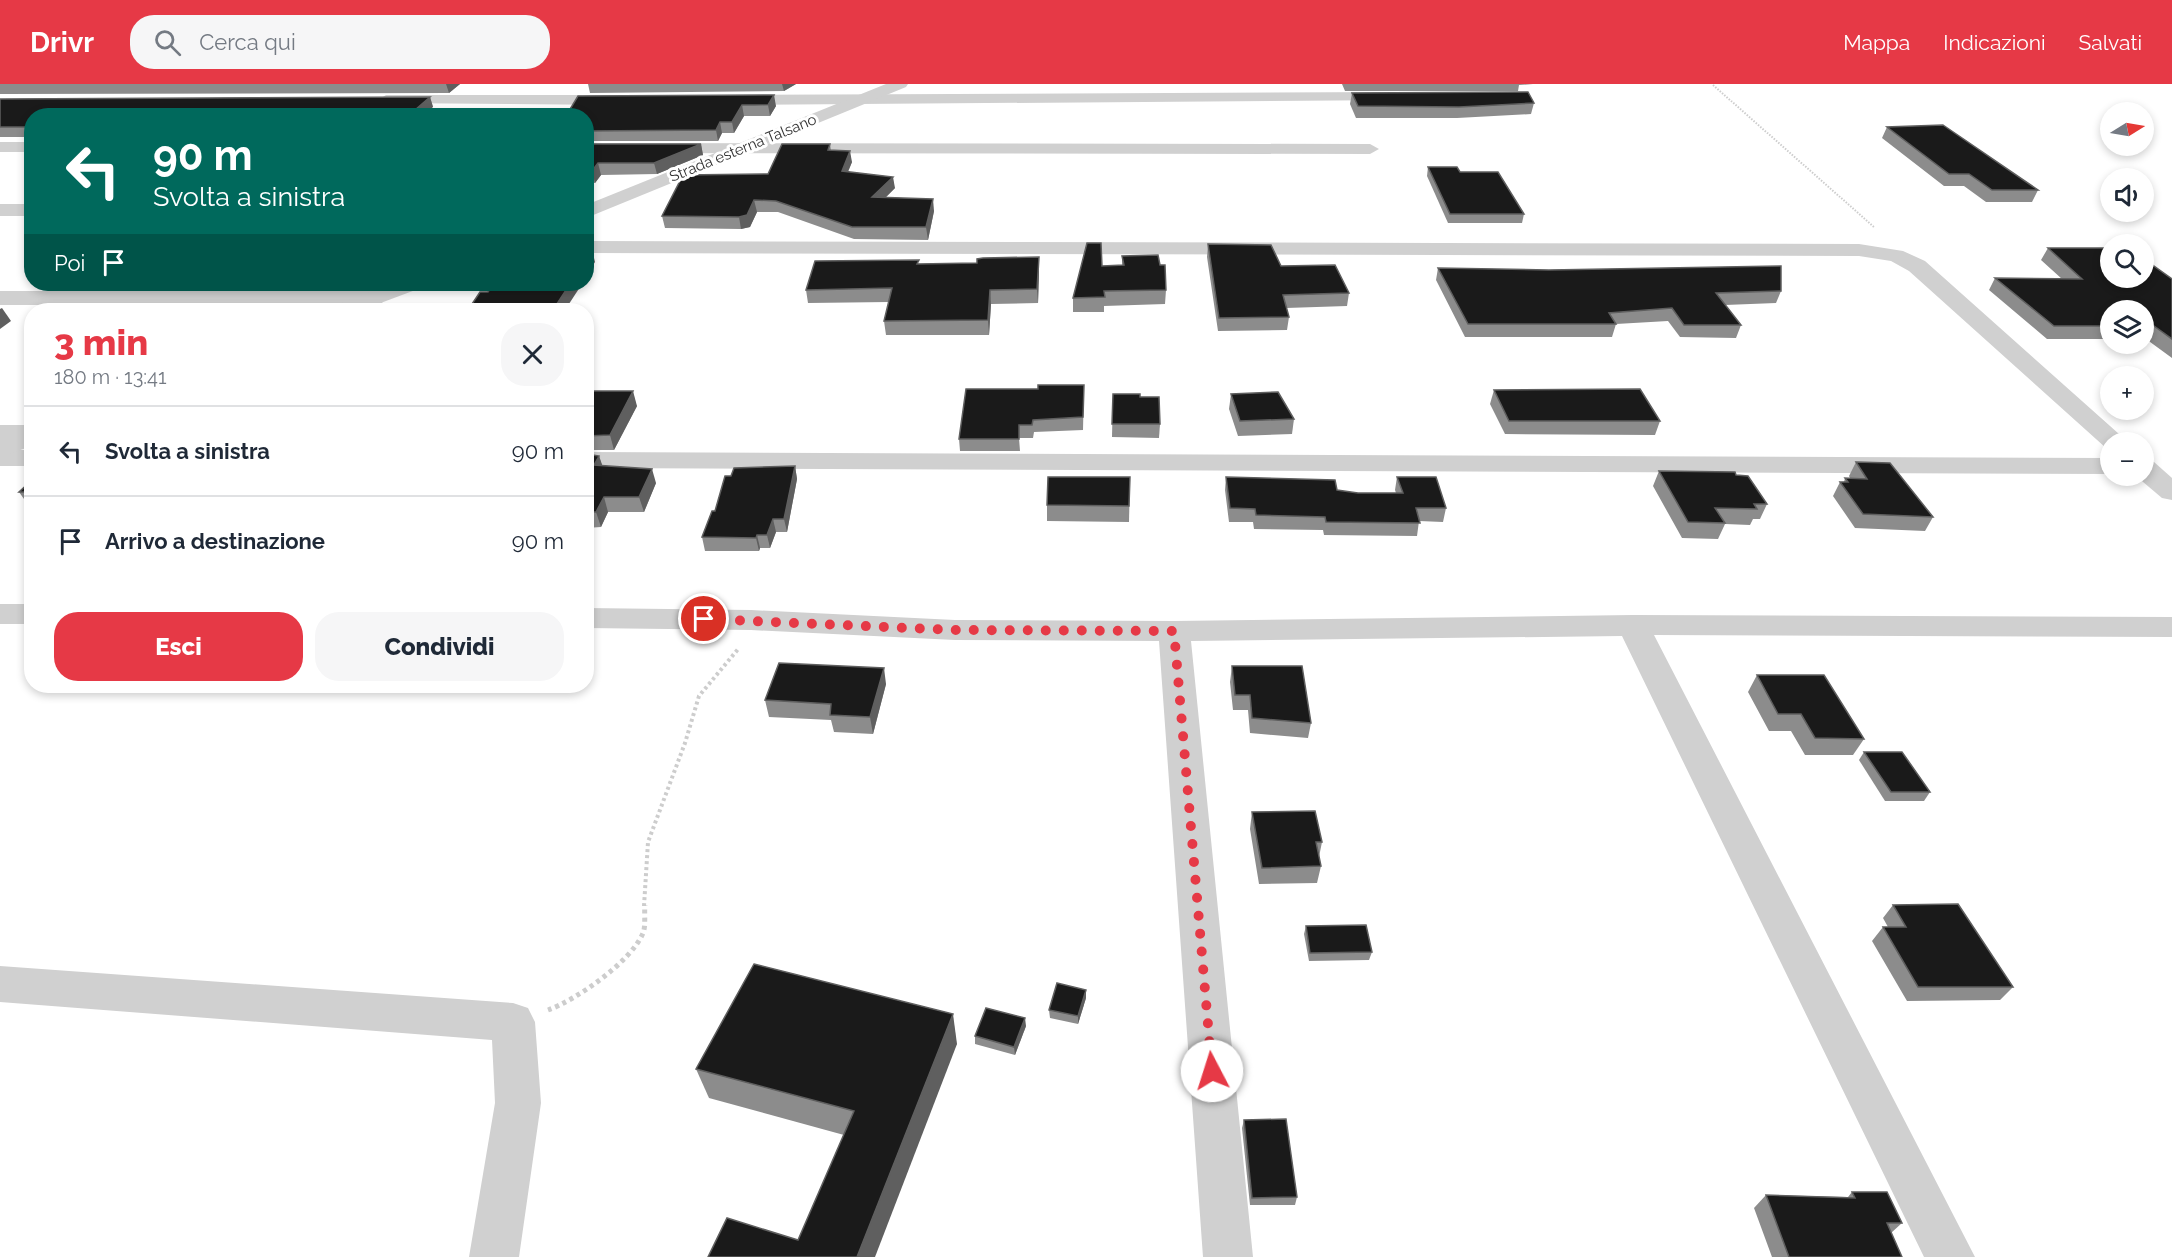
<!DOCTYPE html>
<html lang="it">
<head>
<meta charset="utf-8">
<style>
	body { margin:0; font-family:Raleway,sans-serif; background:#f6f6f7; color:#1f2937; height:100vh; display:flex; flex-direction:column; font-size:22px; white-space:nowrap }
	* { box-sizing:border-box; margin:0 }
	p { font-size:20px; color:#747a83 }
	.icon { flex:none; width:33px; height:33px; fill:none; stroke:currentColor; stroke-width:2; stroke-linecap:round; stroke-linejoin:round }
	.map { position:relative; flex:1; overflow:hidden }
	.side { position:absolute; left:24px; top:219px; width:570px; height:390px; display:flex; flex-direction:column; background:#fff; border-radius:24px; box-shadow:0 3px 9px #0003 }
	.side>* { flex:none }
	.banner { position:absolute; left:24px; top:24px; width:570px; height:183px; border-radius:24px; box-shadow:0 3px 9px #0003; background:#00695c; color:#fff; overflow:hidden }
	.needle { width:39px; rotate:79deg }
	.tools { position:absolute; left:2100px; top:18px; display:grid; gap:12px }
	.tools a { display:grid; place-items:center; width:54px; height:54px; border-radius:50%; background:#fff; box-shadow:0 3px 9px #0003; font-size:30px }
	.pin { position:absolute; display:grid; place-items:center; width:51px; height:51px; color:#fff; margin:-26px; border:3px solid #fff; border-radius:50%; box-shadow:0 2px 6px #0007 }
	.me { position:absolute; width:66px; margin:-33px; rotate:355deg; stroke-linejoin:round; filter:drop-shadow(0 0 4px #0008) }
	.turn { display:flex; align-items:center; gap:21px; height:126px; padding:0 30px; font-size:27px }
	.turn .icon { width:78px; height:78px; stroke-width:2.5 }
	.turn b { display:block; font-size:42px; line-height:51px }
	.then { display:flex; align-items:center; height:57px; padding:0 30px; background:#0003; gap:12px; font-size:22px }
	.round { display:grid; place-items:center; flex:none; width:63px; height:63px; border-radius:24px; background:#f6f6f7 }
	.overview { display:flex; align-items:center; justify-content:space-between; height:102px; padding:0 30px }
	h1 { font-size:36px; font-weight:800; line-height:45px; color:#e63946 }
	.primary-button { display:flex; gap:12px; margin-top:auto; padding:12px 30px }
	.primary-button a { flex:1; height:69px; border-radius:24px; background:#e63946; color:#fff; font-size:24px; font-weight:800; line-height:69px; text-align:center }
	.primary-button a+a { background:#f6f6f7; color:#1f2937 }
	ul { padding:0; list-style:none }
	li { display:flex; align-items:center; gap:18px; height:90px; padding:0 30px; border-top:2px solid #e0e1e3 }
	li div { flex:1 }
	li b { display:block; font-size:22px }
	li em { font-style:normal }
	header { display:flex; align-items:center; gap:36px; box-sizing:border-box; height:84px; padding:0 30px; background:#e63946; color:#fff }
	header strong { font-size:28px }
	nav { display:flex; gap:33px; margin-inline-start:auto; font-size:21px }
	.search { width:420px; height:54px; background:#f6f6f7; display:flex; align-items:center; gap:15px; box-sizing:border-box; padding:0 21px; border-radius:24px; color:#747a83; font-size:22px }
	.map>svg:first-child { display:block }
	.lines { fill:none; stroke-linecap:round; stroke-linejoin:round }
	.path-far2 { stroke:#cdcdcd; stroke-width:2; stroke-dasharray:1.5 1.5; stroke-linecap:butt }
	.path-far1 { stroke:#cdcdcd; stroke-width:4; stroke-dasharray:3 3; stroke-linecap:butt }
	.path { stroke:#cdcdcd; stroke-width:5; stroke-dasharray:4 4; stroke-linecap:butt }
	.minor { fill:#d0d0d0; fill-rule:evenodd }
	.tertiary { fill:#d0d0d0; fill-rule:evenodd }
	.wall { fill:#8c8c8c }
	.shaded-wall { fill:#5f5f5f }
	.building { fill:#1a1a1a; stroke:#5f5f5f; stroke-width:1.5 }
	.route { stroke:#e63946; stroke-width:10; stroke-dasharray:0 18 }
	.labels { text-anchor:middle; stroke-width:6; stroke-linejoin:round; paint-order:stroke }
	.far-street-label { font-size:15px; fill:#333; stroke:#fff }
</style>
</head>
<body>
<header>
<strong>Drivr</strong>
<div class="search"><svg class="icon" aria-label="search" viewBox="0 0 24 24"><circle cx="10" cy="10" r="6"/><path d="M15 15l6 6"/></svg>Cerca qui</div>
<nav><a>Mappa</a><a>Indicazioni</a><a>Salvati</a></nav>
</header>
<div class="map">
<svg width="2172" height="1173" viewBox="0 0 2172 1173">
	<rect width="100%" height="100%" fill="#fff"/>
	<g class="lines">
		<path class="path-far2" d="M1713,1l161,142"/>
		<path class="path-far1" d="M644,822l4,-64 37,-99 14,-47 40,-48"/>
		<path class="path" d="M548,926c28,-10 83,-48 95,-77 3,-7 1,-20 2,-28"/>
		<g class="minor">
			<path d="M1396,8l6,2 2,3 -2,3 -671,5 -8,-5 8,-5z"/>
			<path d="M386,11h233l8,5 -8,5 -239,-2 -2,-3z"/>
			<rect x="0" y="58" width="32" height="10"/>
			<path d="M586,59l784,1 9,5 -9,5 -784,-1z"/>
			<rect x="0" y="120" width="32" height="12"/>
			<path d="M586,157l1273,3 44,7 22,10 203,181h-18v7l-4,-1 -197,-177 -18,-10 -32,-5 -1273,-3z"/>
			<path d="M0,207h374l8,2 3,5 -3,5 -8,2h-374z"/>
			<rect x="0" y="341" width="32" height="16"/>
			<rect x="0" y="366" width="32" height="16"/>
			<path d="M586,368l1524,6v16l-1524,-6z"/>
			<path d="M2144,376l10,2 18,16v22l-10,-2 -26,-22h8z"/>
			<rect x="0" y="520" width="32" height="20"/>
			<path d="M586,524l165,2 204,10 219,1 459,-6 539,2v20l-518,-2 321,622h-51l-302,-621 -431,5 62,616h-50l-44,-616 -204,-1 -204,-10 -165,-2z"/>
			<path d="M0,882l513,37 15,5 7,14 6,81 -22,154h-50l26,-154 -3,-63 -492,-38z"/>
		</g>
		<g class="tertiary">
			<path d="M886,0h22l-2,3 -320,131v-13z"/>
			<path d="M392,200h29l-3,5 -56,21h-30l3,-5z"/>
			<path d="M32,344v18l-32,11v-17z"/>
		</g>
	</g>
	<g class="wall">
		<path d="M0,0h460l-11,9 -449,1z"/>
		<path d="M588,0h208l-12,7 -194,2z"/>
		<path d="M1342,0h191l-14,1 -1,6h-173z"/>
		<path d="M1352,9l182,10 -3,11 -74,4h-101l-6,-14z"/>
		<path d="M578,12l198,10 -6,10h-26l-10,17h-12l-4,8h-132v-25l-40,-1 23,-4z"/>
		<path d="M430,13l3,10 -401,9v21h-32v-38z"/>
		<path d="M1887,43l151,63 -6,12h-46l-22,-16h-20l-62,-48z"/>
		<path d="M586,60h115l2,11 -46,19 -56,1 -6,8 -9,-1z"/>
		<path d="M830,60l1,6 21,12 -4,10 47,16 -10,10 49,13 -6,29 -74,-1 -76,-27h-21l-7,15 -9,2 -76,-1 -3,-12 106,-42z"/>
		<path d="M1428,83l32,5 64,42 -2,9h-74l-21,-47z"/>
		<path d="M1208,160l73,22 68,27 -2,13 -61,2 3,9 -2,13 -69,1 -11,-74z"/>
		<path d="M2048,164l62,30 62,1v79l-26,-19h-2v-29h-34v29h-63l-58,-49 6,-12 67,1 -21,-19z"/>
		<path d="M1122,172l44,34 -1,14 -61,2v6h-31v-14l29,-32 20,-1z"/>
		<path d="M919,180l120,7 -1,32 -47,1 -2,31h-103l-2,-14 5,-19 -81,1 -2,-13z"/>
		<path d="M1438,184l343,23 -5,12 -51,2 16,20 -5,13 -56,-1 -12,-16 -52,3 -4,13h-147l-29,-57z"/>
		<path d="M1084,301l-1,45 -49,2 -1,6h-14l1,13h-60l-1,-12 79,-50z"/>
		<path d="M1494,306l166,31 -5,14 -150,-1 -15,-30z"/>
		<path d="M586,307l51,15 -23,44h-28z"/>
		<path d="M1113,310l27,3 20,27 -1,14 -47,-1z"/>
		<path d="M1231,310l63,25 -2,15 -54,2 -9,-27z"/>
		<path d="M586,370l13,2 3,10 54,17 -12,29h-36l-7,15 -15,1z"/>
		<path d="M1856,378l77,55 -8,14 -70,-3 -22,-32 7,-14h4l1,-4h5l-1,-2z"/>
		<path d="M795,382l2,13 -10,53h-11l-6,16h-10l-1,3h-54l-3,-14 29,-61z"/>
		<path d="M1659,387l77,4 31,29 -7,15h-7l-3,6 -25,-1 -7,15 -36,-1 -29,-52z"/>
		<path d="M1130,393l-1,45 -82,-1v-16z"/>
		<path d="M1226,393l111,13 21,3h38l-1,-3 2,-13 49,31 -3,14 -24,-1 -2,15 -93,-1 -1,-5 -69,-1 -1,-7h-24l-4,-32z"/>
		<path d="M32,396v26h-3l-10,-14z"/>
		<path d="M1232,582l79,57 -3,15 -58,-5 -2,-23h-15l-3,-28z"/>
		<path d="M1757,591l107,64 -11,16h-48l-14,-24h-22l-21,-39z"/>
		<path d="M886,600l-13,50 -39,-2 -3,-12 -62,-3 -4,-17z"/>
		<path d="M1864,668l66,40 -6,9h-39l-26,-41z"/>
		<path d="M1252,728l70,30 -3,15 2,9 -4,17 -58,1 -9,-55z"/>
		<path d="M1893,821l120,82 -13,13 -93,1 -35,-60 11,-14h5l-5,-9z"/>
		<path d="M1306,842l66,26 -3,8 -60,1 -5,-27z"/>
		<path d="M1086,914l-8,26 -28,-6 -1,-8z"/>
		<path d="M1026,942l-11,29 -40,-11v-8z"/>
		<path d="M957,960l-113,91 -135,-37 -13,-29z"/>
		<path d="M1244,1036l53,77 -2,8h-45l-8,-77z"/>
		<path d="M1852,1108l50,31 -11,10 11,24h-130l-18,-49 12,-13 82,2z"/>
	</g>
	<g class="shaded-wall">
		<path d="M446,0h14l-11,9z"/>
		<path d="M782,0h14l-12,7z"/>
		<path d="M774,11l2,11 -6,10 -2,-11z"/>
		<path d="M430,13l3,10 -10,9h-15z"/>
		<path d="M742,21l2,11 -10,17 -2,-11z"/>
		<path d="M720,38l2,11 -4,8 -2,-11z"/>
		<path d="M701,60l2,11 -46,19 -3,-11z"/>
		<path d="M850,67l2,11 -9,21 -1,-12z"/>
		<path d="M598,79l3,12 -6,8 -3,-12z"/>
		<path d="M893,93l2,11 -21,21 -2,-12z"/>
		<path d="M933,115l1,12 -6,29 -2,-13z"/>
		<path d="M754,116l3,12 -7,15 -9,2 -2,-12z"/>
		<path d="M592,166l3,12 -9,14v-18z"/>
		<path d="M1039,173v14l-1,32 -1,-14z"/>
		<path d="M570,200h12l-17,26h-12z"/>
		<path d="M990,206l1,14 -2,31 -1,-15z"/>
		<path d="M2,224l9,13 -11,8v-20z"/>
		<path d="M633,307l4,15 -23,44 -4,-15z"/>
		<path d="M599,372l5,14 -10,-5z"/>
		<path d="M795,382l2,13 -10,53 -3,-13z"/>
		<path d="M652,385l4,14 -12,29 -5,-15z"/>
		<path d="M604,413l4,15 -7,15 -5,-15z"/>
		<path d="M773,435l3,13 -6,16 -3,-13z"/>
		<path d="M757,451l3,13 -1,3 -3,-13z"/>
		<path d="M884,584l2,16 -13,50 -3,-17z"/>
		<path d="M1086,906v8l-8,26v-8z"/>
		<path d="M953,930l4,30 -82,213h-18z"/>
		<path d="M1025,934l1,8 -11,29 -1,-8z"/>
	</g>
	<g class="building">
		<path d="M1528,8l6,11 -75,4 -101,-1 -6,-13z"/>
		<path d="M774,11l-6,10h-26l-10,17h-12l-4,8 -130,1v-15h-106l66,-1 4,-4h19l9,-15z"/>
		<path d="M430,13l-22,19h-376v11h-32v-28z"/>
		<path d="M1943,41l95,65h-46l-23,-16h-20l-62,-47z"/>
		<path d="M586,60h115l-47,19h-56l-6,8h-6z"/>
		<path d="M782,60h48l-2,6 22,1 -8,20 51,6 -21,20 61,2 -7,28h-74l-76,-26 -22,-1 -7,15 -8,2 -77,-1 21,-41 85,-1z"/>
		<path d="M1428,83h29l3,5h38l26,42h-74z"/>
		<path d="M1087,159h14l1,23 22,-1 -2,-9 36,-1 2,10h5l1,25 -62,1 1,6 -32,1z"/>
		<path d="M1208,160l63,1 10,21 54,-1 14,28 -66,2 6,22 -70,1z"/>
		<path d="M2048,164h62v30h34v-19l28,20v60l-18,-13h-10v-16h-34v16h-56l-59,-48 87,1z"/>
		<path d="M586,166h6l-6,8z"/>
		<path d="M1039,173l-2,32 -47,1 -2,30 -104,1 8,-33 -86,2 9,-29 104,-1 -2,4 60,-1v-4l6,-1z"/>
		<path d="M1781,182v25l-65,2 25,32h-57l-12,-17 -63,5 7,11h-148l-30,-56 111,2z"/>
		<path d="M493,200h77l-17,26h-85l12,-18h8z"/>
		<path d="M1038,301h46l-1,32 -50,3 -1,5h-13v14h-60l7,-50h72z"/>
		<path d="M1640,305l20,32h-151l-15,-31z"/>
		<path d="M586,307h47l-23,44 -24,1z"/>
		<path d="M1278,308l16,27 -54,2 -9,-27z"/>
		<path d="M1113,310h27v3h19l1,27h-48z"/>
		<path d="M586,370l13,2 -5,9 58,4 -13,28h-35l-8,15h-10z"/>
		<path d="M1856,378l34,1 43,54 -70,-3 -23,-32h8l-3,-4 22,1z"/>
		<path d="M795,382l-11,53h-11l-6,16h-10l-1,3 -54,-1 10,-26h3l10,-35h6l3,-8z"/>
		<path d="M1659,387l76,1 1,3 12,1 19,28h-13l3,5 -42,-1 10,15 -37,-1z"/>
		<path d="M1048,393h82l-1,29 -82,-1z"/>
		<path d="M1226,393l109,3 2,10 21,3h45l-6,-16h39l10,31h-30l4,15 -94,-1 -1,-5 -69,-2 -1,-6 -25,-1z"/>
		<path d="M32,396v12h-13z"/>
		<path d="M779,579l105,5 -14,49 -40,-2 1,-11 -66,-4z"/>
		<path d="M1232,582h70l9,57 -59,-5 -2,-23h-15z"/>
		<path d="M1757,591h67l40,64 -49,-1 -14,-24h-23z"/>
		<path d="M1864,668h38l28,40h-39z"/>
		<path d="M1315,727l7,31h-6l5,24 -59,2 -10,-56z"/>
		<path d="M1958,820l55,83h-95l-35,-60h23l-13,-22z"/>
		<path d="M1366,841l6,27 -62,1 -4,-27z"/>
		<path d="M754,880l199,50 -96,243h-149l19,-39 71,22 56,-129 -158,-42z"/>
		<path d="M1057,899l29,7 -8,26 -29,-6z"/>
		<path d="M986,924l39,10 -11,29 -39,-11z"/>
		<path d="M1286,1035l11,78 -45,1 -8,-78z"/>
		<path d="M1852,1108h35l15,31h-15l15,34h-113l-23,-62 89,3z"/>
	</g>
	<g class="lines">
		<path class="route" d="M704,535l251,11 219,1 38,440"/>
	</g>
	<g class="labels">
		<g class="far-street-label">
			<text transform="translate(743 64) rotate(-22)" y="5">Strada esterna Talsano</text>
		</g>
	</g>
</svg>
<div class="tools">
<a><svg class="needle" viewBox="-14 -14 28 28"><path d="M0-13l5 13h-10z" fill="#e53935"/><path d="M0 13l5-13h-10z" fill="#747a83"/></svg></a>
<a><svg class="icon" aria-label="sound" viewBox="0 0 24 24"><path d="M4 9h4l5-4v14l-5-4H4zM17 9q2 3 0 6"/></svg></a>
<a><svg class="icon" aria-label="search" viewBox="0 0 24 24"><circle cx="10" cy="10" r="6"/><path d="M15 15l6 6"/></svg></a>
<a><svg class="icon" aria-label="layers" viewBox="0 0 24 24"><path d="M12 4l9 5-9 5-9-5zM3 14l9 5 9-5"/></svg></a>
<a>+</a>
<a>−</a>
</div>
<div class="pin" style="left:704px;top:535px;background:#d93025"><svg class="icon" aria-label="arrive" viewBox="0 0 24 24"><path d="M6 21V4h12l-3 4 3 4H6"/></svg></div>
<svg class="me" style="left:1212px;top:987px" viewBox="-20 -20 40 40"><circle r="19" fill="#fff"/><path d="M0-13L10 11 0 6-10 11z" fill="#e63946"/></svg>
<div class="banner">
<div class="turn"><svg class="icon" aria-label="left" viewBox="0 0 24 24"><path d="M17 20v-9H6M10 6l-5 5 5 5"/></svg><div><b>90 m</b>Svolta a sinistra</div></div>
<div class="then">Poi<svg class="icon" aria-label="arrive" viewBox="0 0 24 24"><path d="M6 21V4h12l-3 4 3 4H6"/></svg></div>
</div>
<section class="side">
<div class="overview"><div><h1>3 min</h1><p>180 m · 13:41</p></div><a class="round"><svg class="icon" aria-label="close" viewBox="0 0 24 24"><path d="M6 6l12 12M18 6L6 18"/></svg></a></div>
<ul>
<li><svg class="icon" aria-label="left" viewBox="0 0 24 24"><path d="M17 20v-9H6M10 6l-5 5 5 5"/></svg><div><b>Svolta a sinistra</b></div><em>90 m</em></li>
<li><svg class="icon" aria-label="arrive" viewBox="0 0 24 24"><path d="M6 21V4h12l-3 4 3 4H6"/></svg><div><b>Arrivo a destinazione</b></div><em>90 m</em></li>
</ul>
<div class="primary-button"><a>Esci</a><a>Condividi</a></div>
</section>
</div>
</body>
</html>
